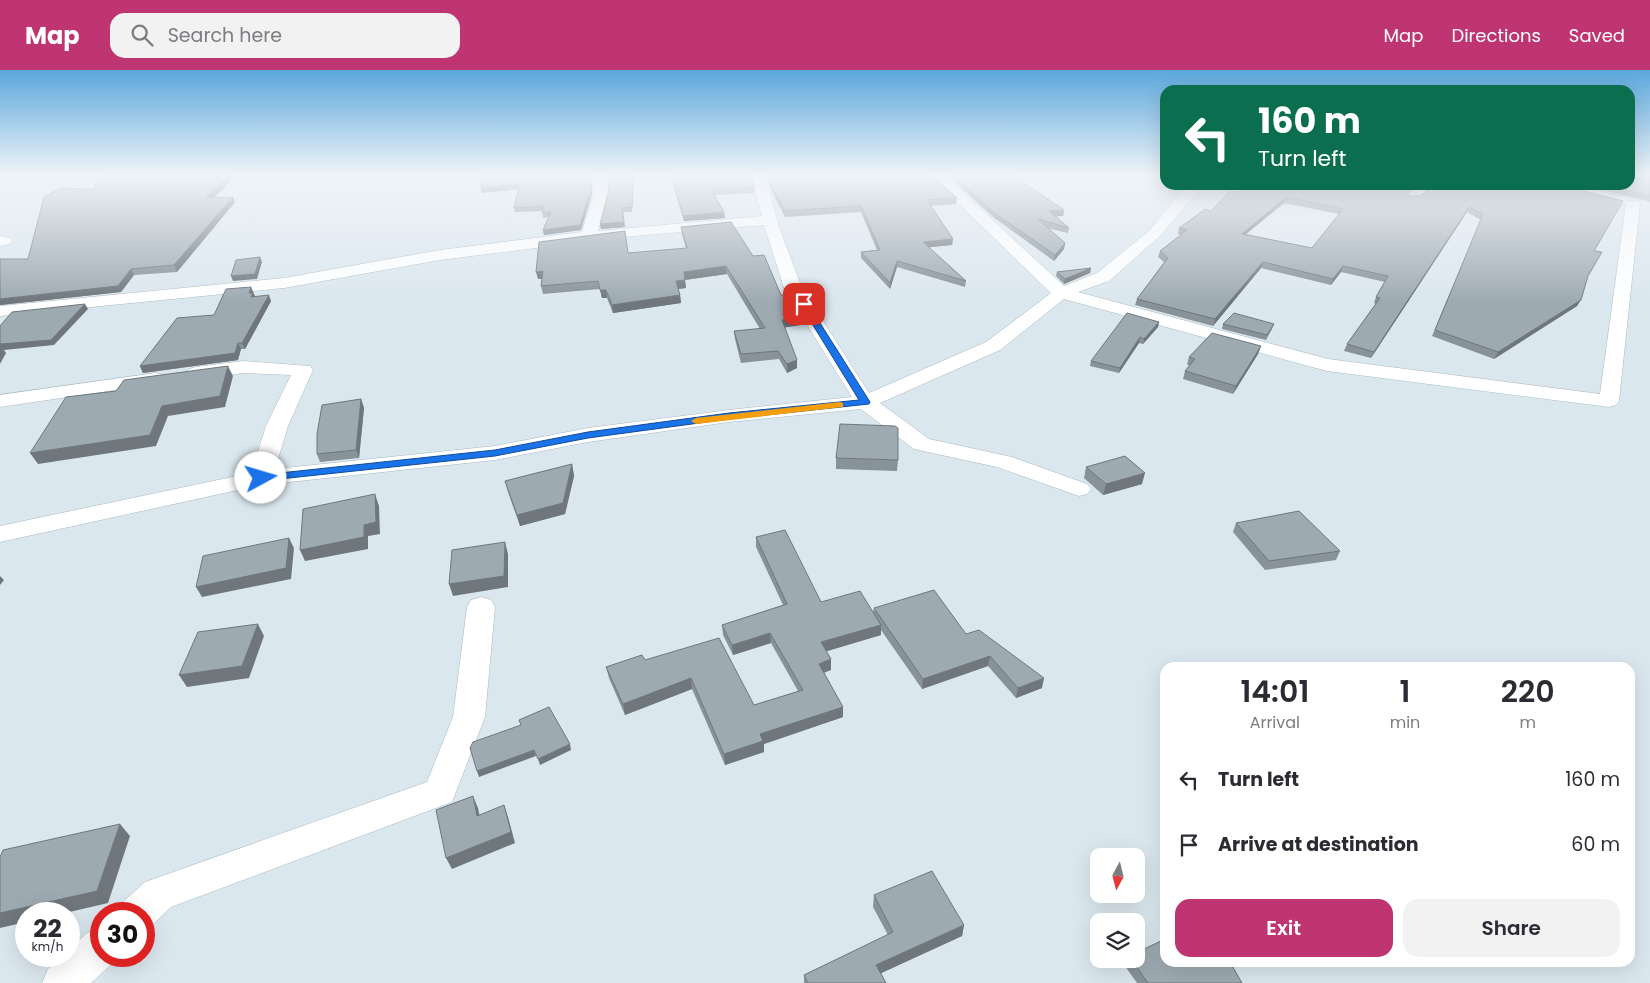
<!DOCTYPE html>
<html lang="en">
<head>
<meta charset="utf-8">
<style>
	body { margin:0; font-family:Poppins,sans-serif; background:#f2f2f3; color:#2b2b33; height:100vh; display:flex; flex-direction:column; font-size:19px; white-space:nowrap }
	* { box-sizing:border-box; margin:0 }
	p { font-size:16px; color:#7c7c81 }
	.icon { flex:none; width:28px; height:28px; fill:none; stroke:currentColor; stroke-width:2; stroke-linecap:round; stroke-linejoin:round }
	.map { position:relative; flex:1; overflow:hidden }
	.details { position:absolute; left:1160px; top:592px; width:475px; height:305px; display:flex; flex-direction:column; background:#fff; border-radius:15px; box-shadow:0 5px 20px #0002 }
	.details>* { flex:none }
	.guide { position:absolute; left:1160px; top:15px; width:475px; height:105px; border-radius:15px; box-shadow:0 5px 20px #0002; background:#0b6e4f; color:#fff; overflow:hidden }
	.needle { width:32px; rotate:187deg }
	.tools { position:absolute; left:1090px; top:778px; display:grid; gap:10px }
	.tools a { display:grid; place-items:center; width:55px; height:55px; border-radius:10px; background:#fff; box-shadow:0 5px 20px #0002; font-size:25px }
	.speed { position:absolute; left:15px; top:832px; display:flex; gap:10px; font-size:25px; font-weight:700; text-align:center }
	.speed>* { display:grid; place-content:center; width:65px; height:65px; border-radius:50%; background:#fff; box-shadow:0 5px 20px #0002; line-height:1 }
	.speed small { font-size:12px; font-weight:400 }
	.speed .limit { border:8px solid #d22; background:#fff; color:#111 }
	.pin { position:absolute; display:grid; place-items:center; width:42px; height:42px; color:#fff; margin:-21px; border-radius:10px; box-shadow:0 2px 8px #0006 }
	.me { position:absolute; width:55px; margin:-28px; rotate:84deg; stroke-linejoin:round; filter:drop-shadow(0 0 4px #0008) }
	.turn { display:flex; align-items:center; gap:18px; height:105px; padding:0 15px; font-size:22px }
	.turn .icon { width:65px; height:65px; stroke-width:2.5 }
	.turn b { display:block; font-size:35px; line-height:42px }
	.eta { display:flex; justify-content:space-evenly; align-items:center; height:85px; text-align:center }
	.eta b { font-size:30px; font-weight:600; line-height:35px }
	.action { display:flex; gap:10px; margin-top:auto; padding:10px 15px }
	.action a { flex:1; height:58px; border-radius:15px; background:#be3571; color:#fff; font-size:20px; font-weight:600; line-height:58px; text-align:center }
	.action a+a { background:#f2f2f3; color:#2b2b33 }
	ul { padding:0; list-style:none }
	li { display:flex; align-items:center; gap:15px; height:65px; padding:0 15px }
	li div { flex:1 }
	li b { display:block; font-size:19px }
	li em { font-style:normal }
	header { display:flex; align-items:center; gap:30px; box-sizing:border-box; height:70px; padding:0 25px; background:#be3571; color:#fff }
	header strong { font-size:24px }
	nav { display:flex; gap:28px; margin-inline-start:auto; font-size:18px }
	.search { width:350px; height:45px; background:#f2f2f3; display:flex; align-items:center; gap:12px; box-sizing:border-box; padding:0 18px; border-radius:15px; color:#7c7c81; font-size:19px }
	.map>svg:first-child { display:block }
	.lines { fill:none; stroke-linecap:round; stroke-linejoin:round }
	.minor-casing { stroke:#acb8c0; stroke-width:1 }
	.minor { fill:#fff; fill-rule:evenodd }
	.wall { fill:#889299; fill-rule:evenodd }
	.shaded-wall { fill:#6f777d }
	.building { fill:#9eaab2; stroke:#6f777d; fill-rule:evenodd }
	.route { fill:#1a73e8; stroke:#114b97 }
	.slow { fill:#f59e0b }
</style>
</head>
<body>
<header>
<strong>Map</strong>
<div class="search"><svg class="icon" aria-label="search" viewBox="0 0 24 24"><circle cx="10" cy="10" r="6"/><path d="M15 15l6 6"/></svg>Search here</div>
<nav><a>Map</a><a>Directions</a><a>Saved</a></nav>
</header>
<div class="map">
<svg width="1650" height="913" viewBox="0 0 1650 913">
	<rect width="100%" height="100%" fill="#dbe7ef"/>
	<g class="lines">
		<defs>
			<g id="minor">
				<path d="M593,104h14l1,20 -10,37 164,-15 -11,-42h14l14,53 23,61 67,105 117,-51 65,-49 -123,-119h15l121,112 33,-13 53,-43 37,-45h16l-43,51 -51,45 -31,11 250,67 272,35 26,-190 -4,1 -66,-17 -2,-3h23l50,13 2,3h9l2,3 -21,197 -3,4 -7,2 -282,-36 -263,-72 -64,51 -120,53 49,36 83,18 75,27 4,5 -4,5 -8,2 -82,-29 -83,-18 -53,-40 -132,13 -141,20 -93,18 -234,25 -261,57v-16l251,-53 15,-47 25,-51 -48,-2 -47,6 -7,-2 -3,-4 3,-4 7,-2 47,-6 67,5 3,4 -25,56 -13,43 220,-23 93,-18 141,-18 123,-13 -68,-109 -20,-63 -142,12 -182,23 -156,28 -284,28v-10l284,-28 156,-28 142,-18 12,-38z"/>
				<path d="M1420,115h16l-18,14h-10l-2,-3z"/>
				<path d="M0,166l10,2 3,3 -3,3 -10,2z"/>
				<path d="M156,303l7,2 3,4 -3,4 -163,24v-12z"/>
				<path d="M481,527l10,3 4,7 -10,110 -33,85 -281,105 -21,20 -6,2v-15h-26l6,-13 21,-19 282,-100 26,-65 14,-110 4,-7z"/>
				<path d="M101,858v28h16l-2,5 -24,22h-49l6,-14 14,-13h7v-6l18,-17z"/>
			</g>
		</defs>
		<use href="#minor" class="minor-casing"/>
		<use href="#minor" class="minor"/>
	</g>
	<g class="wall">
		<path d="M102,104h136l-24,24 21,4 -58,70 -43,3 -13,17 -121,13v-46h28l65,-70z"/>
		<path d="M480,104l112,20 -11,36 -37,5 -1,-5 6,-13 -6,1v-7l-28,1 -1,-4 4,-19 -36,4 -1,-5z"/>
		<path d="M608,104h26l-2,38h-9l2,15 -24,2 -1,-5 9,-34z"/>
		<path d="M670,104h81l3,13v6l-40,2 11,23 -41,3z"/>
		<path d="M766,104h7v2l184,22 -1,6 -26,2 23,33 -1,6 -23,2 37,34 -1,6 -68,-20 -7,22 -29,-31v-6l16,-2 -16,-38 -76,5 -13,-25z"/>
		<path d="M946,104h65l53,36 -1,6h-8l14,12 -1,5 -21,-5 18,15 -1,6 -10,12 -61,-44z"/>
		<path d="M1650,104v28l-66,-17h46z"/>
		<path d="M1245,115h172l-9,8 2,3h10l14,-11 160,66 -7,26 -10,29 -83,53 -62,-23 49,-116 -14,-8 -96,146 -27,-7 3,-7 29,-40 -2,-1 2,-6 9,-15 -44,-10 -10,13 -70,-17 -48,58 -78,-21 2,-6 27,-37 -6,-5 2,-6 21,-16 -3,-1 1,-6 32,-17 29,-20zM1284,133l55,11 -27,34 -66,-14z"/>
		<path d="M681,157l72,29 28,39 19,30 -15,2 12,41 -10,5 -8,-14 -38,4 -6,-24 -1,-8 26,-2 -33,-55 -42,6 1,8 -8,1 2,6 1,8 -68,10 -6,-15h-5l-2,-9 -57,5 -2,-8 1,-7h-4l90,-26 58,-5 -4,-14z"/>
		<path d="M1091,198l-1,5 -26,11 -8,-8 1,-4z"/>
		<path d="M251,217l4,9 16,5 -26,48h-4l-3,11 -95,13 -3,-7 74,-51z"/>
		<path d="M1159,252l-1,5 -15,17 -4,-1 -20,30 -29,-7 1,-5z"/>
		<path d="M1223,254h51l-2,5 -6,11 -44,-11z"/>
		<path d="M1261,276l-3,8 -25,40 -50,-15 2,-8 5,-6h-3l2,-8z"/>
		<path d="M361,329l3,9 -5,50 -39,4 -3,-8z"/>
		<path d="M836,388l62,2 -1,11 -61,-2z"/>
		<path d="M572,394l2,12 -9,38 -45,12 -12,-34 -3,-11z"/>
		<path d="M1086,397l56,17 -39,11 -19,-17z"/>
		<path d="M1236,453l104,28 -4,9 -71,10 -32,-38z"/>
		<path d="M756,467l65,65 52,10 1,-4 92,26 76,54 -26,10 -28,-32 -66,23 -41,-59v5l-55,16 5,8v11l-7,3 19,34v10l-79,27v8l-39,13 -33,-76 -67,26 -16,-37 -3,-11 39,-7 109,45 44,-14 -27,-48 -38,12 -10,-20 -1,-10 61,-20 -27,-58z"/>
		<path d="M874,825l90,30 -2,11 -81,37 5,10h-82v-8l84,-40 -15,-28z"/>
		<path d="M1128,889l104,8 10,16h-105l-12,-17z"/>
	</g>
	<g class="shaded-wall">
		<path d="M230,104h7l-29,30 -2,-6z"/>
		<path d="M591,104l1,20 -11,36 -37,5 -1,-5z"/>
		<path d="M520,114l1,5 -39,4 -1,-5z"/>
		<path d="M1413,115h4l-13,11 2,-6z"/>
		<path d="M233,127l2,5 -58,70 -3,-7z"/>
		<path d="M1286,127l-2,6 -44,36 2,-5z"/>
		<path d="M1469,137l-2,5 -96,146 3,-6z"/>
		<path d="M1064,140l-1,6 -15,1 1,-6z"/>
		<path d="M724,142l1,6 -41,3 -1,-5z"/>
		<path d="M624,152l1,5 -24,2 -1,-5z"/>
		<path d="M953,169l-1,6 -29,3v-6z"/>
		<path d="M1065,173l-1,6 -10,12 1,-6z"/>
		<path d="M260,187l2,5 -5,17 -24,2 -2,-5z"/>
		<path d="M897,191v6l-7,22v-6z"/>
		<path d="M1263,192l-2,6 -48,58 2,-7z"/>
		<path d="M726,196l1,8 -43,6v-8z"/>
		<path d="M1343,196l-2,6 -10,13 2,-6z"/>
		<path d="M1091,198l-1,5 -26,11 1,-5z"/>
		<path d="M131,199l3,6 -13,17 -121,13v-6z"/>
		<path d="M543,201l1,8h-6l-2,-7z"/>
		<path d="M685,210l1,8 -9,1 -1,-8z"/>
		<path d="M251,217l5,12 -2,4 -5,-10z"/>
		<path d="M600,220h6l1,8h-5z"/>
		<path d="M269,225l2,6 -26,48 -3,-6z"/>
		<path d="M680,225l1,8 -68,10 -1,-8z"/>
		<path d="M1581,230l-4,6 -83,53 4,-7z"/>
		<path d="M85,234l3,5 -34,36 -50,5 2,3 -6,11v-21z"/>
		<path d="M800,247v8l-18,3v-8z"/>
		<path d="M1159,252l-1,5 -15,17 1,-5z"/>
		<path d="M1140,267l-1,6 -20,30 1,-5z"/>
		<path d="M238,273l3,6 -3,11 -95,13 -3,-7z"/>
		<path d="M1261,276l-3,8 -25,40 3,-8z"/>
		<path d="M797,290v8l-10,5v-9z"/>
		<path d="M228,296l5,10 -8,31 -57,9 -12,30 -118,18 -8,-11 132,-47z"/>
		<path d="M361,329l3,9 -5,50 -3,-8z"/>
		<path d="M572,394l2,12 -9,38 -45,12 -3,-11z"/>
		<path d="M1145,403l-3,11 -39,11 3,-11z"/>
		<path d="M375,424l4,12 1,28 -12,2v13l-63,12 -5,-11 64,-25z"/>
		<path d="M289,468l5,10 -3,31 -89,18 -6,-10z"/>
		<path d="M505,472l3,12v33l-55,9 -4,-12z"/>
		<path d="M0,506l4,4 -4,5z"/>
		<path d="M258,554l6,12 -15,42 -62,9 -8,-12z"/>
		<path d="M881,555v10l-60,18v-11z"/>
		<path d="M770,563l1,10 -38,12 -1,-10z"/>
		<path d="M990,586l-2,10 -66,23 1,-10z"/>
		<path d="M831,589v11l-12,4v-10z"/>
		<path d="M691,608l1,11 -67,26 -2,-11z"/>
		<path d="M1044,608l-2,10 -26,10 2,-10z"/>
		<path d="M843,637v10l-79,27v8l-39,13 -1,-11 36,-20z"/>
		<path d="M570,674l1,6 -31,15 -2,-6z"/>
		<path d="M534,680l2,6 -57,21 -2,-6z"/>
		<path d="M473,726l5,12 4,20 -5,-12z"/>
		<path d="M504,735l4,12 7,26 -63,26 -6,-11z"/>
		<path d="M120,754l10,12 -22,67 -47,11h-35v8l-26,6v-15z"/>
		<path d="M964,855l-2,11 -87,40 1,-11z"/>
		<path d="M1229,892h10l-15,10z"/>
	</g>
	<g class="building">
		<path d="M102,104h128l-24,24 27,-1 -59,68 -43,4 -13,17 -118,13v-40h28l16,-62 17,-9 32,1z"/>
		<path d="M480,104h111v15l-11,36 -37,5 8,-18 -9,1 2,-7 -30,2 6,-24 -39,4z"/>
		<path d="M608,104h26l-2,33 -10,1 2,14 -24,2 9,-34z"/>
		<path d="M671,104h80l3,13 -43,3 13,22 -41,4z"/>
		<path d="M767,104h6v2l33,-2h125l26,24 -30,2 26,39 -30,3 43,39 -69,-20 -7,22 -29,-31 19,-2 -19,-44 -76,5 -13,-24z"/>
		<path d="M952,104h59l53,36 -15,1 20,17 -31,-9 27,24 -10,12 -62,-43z"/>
		<path d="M1630,104h20v22l-43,-11h23z"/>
		<path d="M1245,115h168l-7,5 4,6h10l14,-11h126l63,16 -29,50 8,1 -14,24 -7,24 -83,52 -63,-22 48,-116 -14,-7 -95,145 -27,-8 33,-46 -4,-1 12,-21 -45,-10 -10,13 -70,-17 -48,57 -78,-20 31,-41 -8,-7 27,-21 -8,-2 26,-19 6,2 18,-19 11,-1zM1286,127l57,12 -31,39 -70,-14z"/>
		<path d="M731,152l22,34 11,-1 17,40h4l15,22 -18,3 15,40 -10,4 -9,-13 -37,3 -7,-23 31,-3 -39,-62 -42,6 1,8 -9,1 4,14 -68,10 -6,-15h-6l-2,-9 -57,5 2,-15 -7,1 3,-30 86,-11 3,22 59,-5 -6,-21z"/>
		<path d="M260,187l-5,17 -24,2 5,-16z"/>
		<path d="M1091,198l-26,11 -8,-7z"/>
		<path d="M251,217l-2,6h4l-2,4 18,-2 -27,48h-4l-3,10 -95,13 37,-48 37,-3 12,-26z"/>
		<path d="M85,234l-34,36 -50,4 -1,-1v-17l12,-14z"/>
		<path d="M1127,243l32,9 -15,17 -4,-2 -20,31 -29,-7z"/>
		<path d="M1234,243l40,11 -7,11 -44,-11z"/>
		<path d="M1212,263l49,13 -25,40 -51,-15 10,-12 -6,-2z"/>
		<path d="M228,296l-8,30 -58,10 -12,29 -120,18 36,-56 50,-6 8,-11z"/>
		<path d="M361,329l-5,51 -39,4v-20l5,-29z"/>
		<path d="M840,354l55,2 3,2v32l-62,-2z"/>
		<path d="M1125,386l20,17 -39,11 -20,-17z"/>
		<path d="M572,394l-9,39 -46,12 -12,-34z"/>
		<path d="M375,424l1,28 -12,3v12l-64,13 3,-41z"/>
		<path d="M1299,441l41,40 -71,10 -33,-38z"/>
		<path d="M785,460l36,72 39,-11 21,34 -60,17 10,17 -12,5 24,43 -83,27 3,7 -39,13 -33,-76 -68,26 -17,-37 36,-12 3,5 74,-22 35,67 49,-15 -33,-57 -38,12 -10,-20 65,-21 -31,-67z"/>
		<path d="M289,468l-3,30 -90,19 7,-31z"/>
		<path d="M505,472l-1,34 -55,8 3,-34z"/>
		<path d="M934,520l32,44 13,-4 65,48 -26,10 -28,-32 -67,23 -49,-71z"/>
		<path d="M258,554l-16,42 -63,9 19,-43z"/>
		<path d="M549,637l21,37 -32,15 -4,-9 -57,21 -7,-23 3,-6 48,-17 -2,-5z"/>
		<path d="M473,726l4,20 27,-11 7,27 -65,26 -10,-48z"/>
		<path d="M120,754l-23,67 -97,22v-56l3,-7z"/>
		<path d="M932,801l32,54 -88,40 10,18h-78l-4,-8 89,-43 -19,-37z"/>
		<path d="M1165,869v23h65l12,21h-94l-17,-24h5v-6z"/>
	</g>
	<linearGradient id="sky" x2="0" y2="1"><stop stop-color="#5ba7dc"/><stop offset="0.45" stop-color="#eff4f8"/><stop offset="1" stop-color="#eff4f8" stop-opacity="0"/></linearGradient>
	<rect width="1650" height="232" fill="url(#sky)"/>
	<path class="route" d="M801,233l7,1 62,98 -1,2 -140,15 -141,19 -93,18 -234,25 -5,-3 5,-3 234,-25 93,-18 141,-19 130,-13 -59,-96z"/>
	<path class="slow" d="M840,332l3,1v4l-147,17 -5,-3 5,-3z"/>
</svg>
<div class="tools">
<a><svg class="needle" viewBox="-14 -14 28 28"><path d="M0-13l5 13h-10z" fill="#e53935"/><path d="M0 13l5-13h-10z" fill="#7c7c81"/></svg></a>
<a><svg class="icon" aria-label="layers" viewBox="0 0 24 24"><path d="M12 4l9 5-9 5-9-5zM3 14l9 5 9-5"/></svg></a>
</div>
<div class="speed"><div>22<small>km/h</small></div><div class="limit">30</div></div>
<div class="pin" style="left:804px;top:234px;background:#d93025"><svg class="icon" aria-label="arrive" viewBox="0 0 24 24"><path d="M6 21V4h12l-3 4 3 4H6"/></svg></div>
<svg class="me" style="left:261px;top:408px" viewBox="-20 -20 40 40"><circle r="19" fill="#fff"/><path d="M0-13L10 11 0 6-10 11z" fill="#1a73e8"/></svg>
<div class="guide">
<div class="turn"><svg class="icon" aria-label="left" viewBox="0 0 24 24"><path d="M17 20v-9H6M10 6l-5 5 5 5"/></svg><div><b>160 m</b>Turn left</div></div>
</div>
<section class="details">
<div class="eta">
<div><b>14:01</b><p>Arrival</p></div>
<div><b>1</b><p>min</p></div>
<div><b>220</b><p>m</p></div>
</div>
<ul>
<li><svg class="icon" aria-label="left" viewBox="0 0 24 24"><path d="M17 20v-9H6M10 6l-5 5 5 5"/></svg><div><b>Turn left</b></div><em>160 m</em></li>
<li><svg class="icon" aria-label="arrive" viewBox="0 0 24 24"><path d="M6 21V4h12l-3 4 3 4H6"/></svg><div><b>Arrive at destination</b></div><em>60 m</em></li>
</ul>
<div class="action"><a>Exit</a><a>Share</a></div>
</section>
</div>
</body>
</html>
